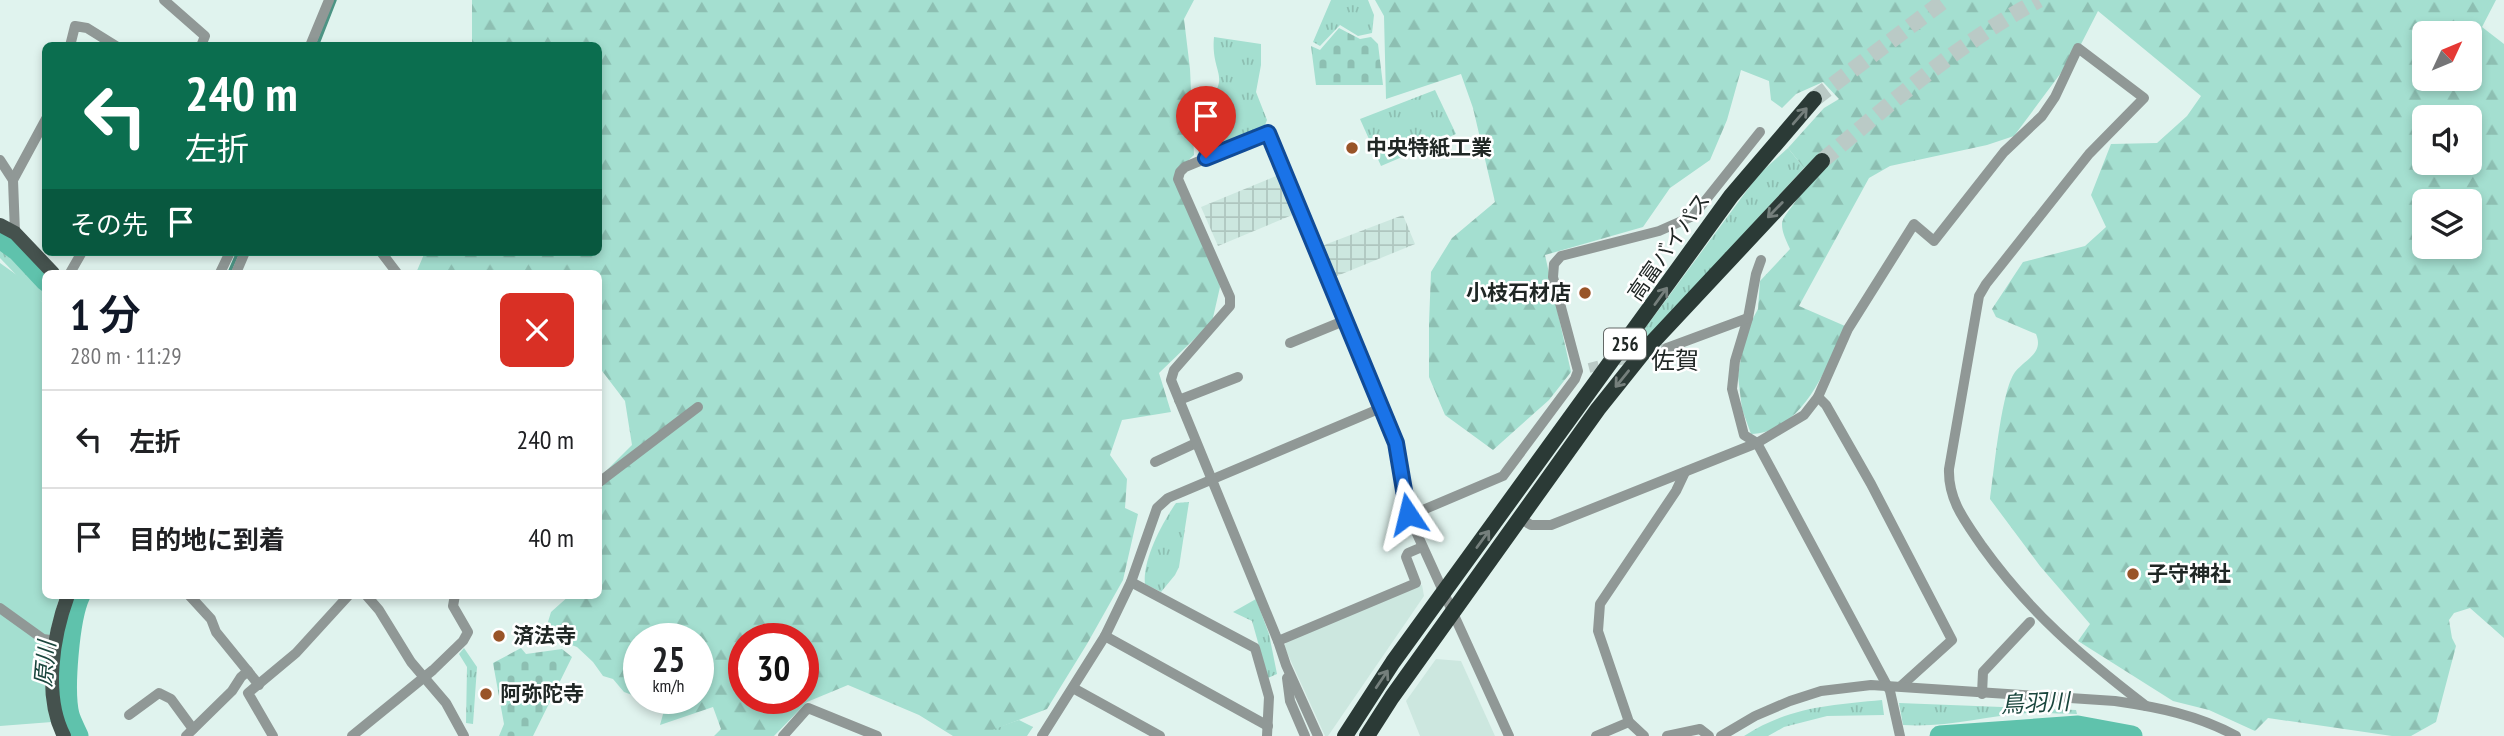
<!DOCTYPE html>
<html lang="ja">
<head>
<meta charset="utf-8">
<style>
	body { margin:0; font-family:"PT Sans Narrow","Noto Sans JP",sans-serif; background:#f2f2f2; color:#202124; height:100vh; display:flex; flex-direction:column; font-size:26px; white-space:nowrap }
	* { box-sizing:border-box; margin:0 }
	p { font-size:23px; color:#757577 }
	.icon { flex:none; width:38px; height:38px; fill:none; stroke:currentColor; stroke-width:2; stroke-linecap:round; stroke-linejoin:round }
	.map { position:relative; flex:1; overflow:hidden }
	.sheet { position:absolute; left:42px; top:270px; width:560px; height:329px; display:flex; flex-direction:column; background:#fff; border-radius:10px; box-shadow:0 4px 10px #0003 }
	.sheet>* { flex:none }
	.hud { position:absolute; left:42px; top:42px; width:560px; height:214px; border-radius:10px; box-shadow:0 4px 10px #0003; background:#0b6e4f; color:#fff; overflow:hidden }
	.needle { width:46px; rotate:46deg }
	.tools { position:absolute; left:2412px; top:21px; display:grid; gap:14px }
	.tools a { display:grid; place-items:center; width:70px; height:70px; border-radius:10px; background:#fff; box-shadow:0 4px 10px #0003; font-size:35px }
	.speed { position:absolute; left:623px; top:623px; display:flex; gap:14px; font-size:35px; font-weight:700; text-align:center }
	.speed>* { display:grid; place-content:center; width:91px; height:91px; border-radius:50%; background:#fff; box-shadow:0 4px 10px #0003; line-height:1 }
	.speed small { font-size:18px; font-weight:400 }
	.speed .limit { border:10px solid #d22; background:#fff; color:#111 }
	.pin { position:absolute; display:grid; place-items:center; width:60px; height:60px; color:#fff; margin:-72px -30px; border-radius:50% 50% 50% 0; rotate:-45deg; box-shadow:0 0 7px #0007 }
	.pin .icon { rotate:45deg }
	.me { position:absolute; width:77px; margin:-38px; rotate:350deg; stroke-linejoin:round; filter:drop-shadow(0 0 5px #0008) }
	.turn { display:flex; align-items:center; gap:24px; height:147px; padding:0 28px; font-size:32px }
	.turn .icon { width:91px; height:91px; stroke-width:2.5 }
	.turn b { display:block; font-size:49px; line-height:60px }
	.then { display:flex; align-items:center; height:66px; padding:0 28px; background:#0003; gap:14px; font-size:26px }
	.round { display:grid; place-items:center; flex:none; width:74px; height:74px; border-radius:10px; background:#f2f2f2 }
	.headline { display:flex; align-items:center; justify-content:space-between; height:119px; padding:0 28px }
	h1 { font-size:42px; font-weight:600; line-height:52px; color:#111827 }
	ul { padding:0; list-style:none }
	li { display:flex; align-items:center; gap:21px; height:98px; padding:0 28px; border-top:2px solid #e0e0e0 }
	li div { flex:1 }
	li b { display:block; font-size:26px }
	li em { font-style:normal }
	.map>svg:first-child { display:block }
	.built { fill:#cce7df }
	.industrial { fill:url(#industrial-grid) }
	.grass { fill:url(#grass-tufts) }
	.forest { fill:url(#forest-firs); fill-rule:evenodd }
	.cemetery { fill:url(#cemetery-stones) }
	.garden { fill:#a4dfd0 }
	.lines { fill:none; stroke-linecap:round; stroke-linejoin:round }
	.stream { stroke:#4c9484; stroke-width:3.5 }
	.river { stroke:#5fc2ac; stroke-width:21 }
	.minor-tunnel { stroke:#bacac6; stroke-width:10; stroke-dasharray:10 5; stroke-linecap:butt }
	.highway-tunnel { stroke:#bacac6; stroke-width:16; stroke-dasharray:16 8; stroke-linecap:butt }
	.minor { stroke:#909896; stroke-width:10 }
	.major { stroke:#45524e; stroke-width:14 }
	.highway { stroke:#2b3a36; stroke-width:16 }
	.oneway { stroke:#757f7c }
	.route-casing { stroke:#114b97; stroke-width:18 }
	.route { stroke:#1a73e8; stroke-width:12 }
	.poi-dot { fill:#995428; stroke:#fff; stroke-width:2.5 }
	.labels { text-anchor:middle; stroke-width:5; stroke-linejoin:round; paint-order:stroke }
	.shield { fill:#fff; stroke:#636866; stroke-width:2 }
	.shield-label { font-size:19px; font-weight:bold; fill:#202725 }
	.poi-label { font-size:21px; font-weight:bold; fill:#202725; stroke:#fff; text-anchor:start }
	.street-label { font-size:21px; fill:#202725; stroke:#fff }
	.water-label { font-size:23px; font-style:italic; fill:#1a463d; stroke:#fff }
	.quarter-label { font-size:24px; fill:#202725; stroke:#fff }
</style>
</head>
<body>
<div class="map">
<svg width="2504" height="736" viewBox="0 0 2504 736">
	<defs>
		<pattern id="industrial-grid" width="8" height="8" patternUnits="userSpaceOnUse" patternTransform="scale(1.75)"><rect width="8" height="8" fill="#cce7df"/><path d="M0 4h8M4 0v8" fill="none" stroke="#afc6bf"/></pattern>
		<pattern id="grass-tufts" width="24" height="20" patternUnits="userSpaceOnUse" patternTransform="scale(1.75)"><rect width="24" height="20" fill="#a4dfd0"/><path d="M3 7l-1-3M5 7V3M7 7l1-3M15 17l-1-3M17 17v-4M19 17l1-3" fill="none" stroke="#8dbfb2"/></pattern>
		<pattern id="forest-firs" width="22" height="20" patternUnits="userSpaceOnUse" patternTransform="scale(1.75)"><rect width="22" height="20" fill="#a4dfd0"/><path d="M5 1l3.5 6h-7zM16 11l3.5 6h-7z" fill="#8dbfb2"/></pattern>
		<pattern id="cemetery-stones" width="16" height="16" patternUnits="userSpaceOnUse" patternTransform="scale(1.75)"><rect width="16" height="16" fill="#a4dfd0"/><path d="M2 7V4a2 2 0 0 1 4 0v3zM10 15v-3a2 2 0 0 1 4 0v3z" fill="#8dbfb2"/></pattern>
	</defs>
	<rect width="100%" height="100%" fill="#e0f3ee"/>
	<g class="built">
		<path d="M1422,585l2,11 -96,140h-3l-41,-90 6,-8z"/>
		<path d="M1436,659l25,2 34,75h-75l-14,-35z"/>
	</g>
	<g class="industrial">
		<path d="M1281,174l16,39 -79,33 -17,-39z"/>
		<path d="M1403,215l12,29 -83,34 -13,-31z"/>
	</g>
	<g class="grass">
		<path d="M1331,0h37l6,15 -2,18 -14,3 -18,-11 -20,21 -7,-4z"/>
		<path d="M1214,37l47,7v21l-5,27 11,28 -4,10 -64,30 -4,-50c43,-31 15,-33 19,-73z"/>
		<path d="M1435,90l21,44 -75,32 -21,-47z"/>
		<path d="M1788,148l16,20 -173,190 -5,-4 133,-180z"/>
		<path d="M10,242l35,35v28l-45,-47v-12z"/>
		<path d="M1189,502l-10,65 -4,8 -14,17 -16,-8c-3,-23 17,-61 31,-81z"/>
		<path d="M1256,599l13,35 8,40 -9,4 -16,-57 -19,-9z"/>
		<path d="M464,648l13,19 -4,57 -7,-1 1,-56 -8,-13z"/>
		<path d="M1882,700l2,15 -57,1 -43,11 -16,9h-24c45,-29 86,-31 138,-36z"/>
		<path d="M1899,703l177,7 1,4c-16,0 -33,-2 -49,-1 -42,3 -83,15 -125,12z"/>
		<path d="M1019,720l14,7 -6,9h-54z"/>
	</g>
	<g class="forest">
		<path d="M472,0h722l-10,19 6,50 4,86 -16,15 36,89 6,28 -8,35 -53,51 12,39 -49,8 -12,35 17,24 -2,29 13,6 -15,66 -36,64 -40,65 -70,27h-24l-34,-21 -71,-30 -41,17 -33,34h-60l7,-7 -8,-22 -53,18 5,-18 -41,-15 -11,-13 -10,-3 -10,-14 -16,-15 -33,-12 7,-23 19,-17h28l1,-117 33,-33 -7,-44 -26,-34 -1,-94h-182l9,-21h173v-206l-126,-1zM639,639h59v59h-59zM744,639h59v59h-59z"/>
		<path d="M1375,0h1121l-14,27 22,17v594l-34,-30 -16,5 -5,7 3,18 4,8 -20,76 -25,14h-19l-124,-18 -13,13 -46,-21 -36,-9 -95,-60 12,-17 -50,-58 -50,-67c4,-26 11,-108 25,-127 11,-13 29,-19 21,-38l-40,-17 -4,-8 31,-47 62,-16 21,-19 -15,-32 20,-51 46,-1 30,-27 14,-20 -103,-85 -20,39 -64,86 -27,9 -97,21 -21,12 -70,128 46,20c-18,40 -41,106 -94,108l-9,-25 -4,-33 7,-43 13,-24 2,-28 30,-32c-15,-32 -7,-27 9,-53 8,-12 13,-27 19,-40l-14,12 -16,-20 36,-40 15,-9 -16,-17 -27,12 -14,14 -11,-8 -2,-19 -28,-11 -14,50 -17,40 -40,28 -27,39 -98,28 26,117 -22,28 -56,50 -48,-35 -16,-38v-54l2,-51 21,-34 43,-36 -22,-94 -12,-34 -75,25 -2,-83zM2424,33h45v46h-45zM2424,117h45v46h-45zM2424,201h45v46h-45z"/>
	</g>
	<g class="cemetery">
		<path d="M1339,28l21,11 11,-2 7,7 5,41h-67l-5,-39 9,4z"/>
		<path d="M521,648l5,6 36,-5 10,8 -39,79h-34l5,-12 -11,-61z"/>
	</g>
	<path class="garden" d="M0,263l21,15 24,27 1,290h14l-9,34 -6,54 7,39 -52,4z"/>
	<g class="lines">
		<g class="stream">
			<path d="M317,46l18,-46"/>
			<path d="M229,273l9,-21"/>
		</g>
		<g class="river">
			<path d="M0,238l18,13 28,30"/>
			<path d="M78,736c-3,-7 -7,-14 -9,-21 -6,-25 0,-97 11,-120"/>
			<path d="M1940,736l138,-10 54,10"/>
		</g>
		<path class="minor-tunnel" d="M1589,368l78,-20"/>
		<g class="highway-tunnel">
			<path d="M1814,99l131,-99"/>
			<path d="M1822,161c69,-58 136,-118 217,-161"/>
		</g>
		<g class="minor">
			<path d="M164,0l41,36 -4,10"/>
			<path d="M70,46l5,-20 12,2 29,18"/>
			<path d="M310,46l19,-46"/>
			<path d="M0,160l13,20"/>
			<path d="M15,233l-2,-53 33,-61"/>
			<path d="M381,252l16,21"/>
			<path d="M1761,260l-5,14 -8,44 -13,43 -3,28 12,46 13,8 133,248 10,45"/>
			<path d="M70,273l12,-21"/>
			<path d="M220,273l10,-21"/>
			<path d="M236,273l9,-21"/>
			<path d="M1290,343l56,-23"/>
			<path d="M1667,348l81,-30"/>
			<path d="M1818,397l8,8 45,79 81,156 -51,46"/>
			<path d="M1179,400l59,-23"/>
			<path d="M1155,462l41,-19"/>
			<path d="M598,483l100,-76"/>
			<path d="M1408,514l10,-2 85,-36 72,-97 3,-8 -25,-94 1,-13 7,-8 98,-25 34,-15 67,-84"/>
			<path d="M1521,519l10,6h20l206,-82 47,-28 14,-18 30,-68 66,-105 20,17 70,-89 38,-36 13,-19 23,-49 66,50 -55,56 -103,130 -7,12 -30,173c-1,31 16,52 33,77 48,67 99,110 164,160"/>
			<path d="M1131,582l124,66 14,49 -2,39"/>
			<path d="M189,595l22,24 5,13 43,53"/>
			<path d="M366,595l13,15 32,52 35,41 18,33"/>
			<path d="M0,608l43,31 14,2"/>
			<path d="M1105,636l163,90"/>
			<path d="M1278,641l138,-58 -10,-26 2,-4 14,-6"/>
			<path d="M1287,678l3,23 15,35"/>
			<path d="M1073,688l87,48"/>
			<path d="M1982,694l1,-22 47,-50"/>
			<path d="M129,715l30,-22 12,6 22,30"/>
			<path d="M186,736l46,-45 9,-14 7,-6"/>
			<path d="M273,736l-25,-43 48,-40 53,-58"/>
			<path d="M352,736l81,-66 30,-29 5,-9 -15,-26 2,-11"/>
			<path d="M783,736l25,-28 69,28"/>
			<path d="M1042,736l63,-100 26,-54 26,-74 11,-10 213,-90"/>
			<path d="M1318,736l-32,-71 -8,-24 -107,-261 3,-10 56,-64v-9l-52,-118 2,-7 5,-5 83,-34 128,310 12,71 101,222"/>
			<path d="M1596,736l33,-14"/>
			<path d="M1644,736l-15,-14 -31,-91 2,-27 76,-113 9,-19"/>
			<path d="M1667,736l33,-7 9,7"/>
			<path d="M1721,736l34,-20 35,-15 31,-10 50,-6 244,16c42,6 83,14 121,35"/>
		</g>
		<g class="major">
			<path d="M0,225l15,8 38,40"/>
			<path d="M64,736c-21,-41 -11,-100 4,-141"/>
		</g>
		<g class="highway">
			<path d="M1345,736l48,-74 338,-466 83,-97"/>
			<path d="M1367,736l25,-39 206,-288 48,-60 176,-188"/>
		</g>
	</g>
	<defs><path id="oneway-shaft" d="M-6 0H5M1.5-3L5.5 0L1.5 3" fill="none" stroke-width="1.6" stroke-linecap="round" stroke-linejoin="round" transform="scale(1.75)"/></defs>
	<g class="oneway">
		<use href="#oneway-shaft" transform="translate(1800 116) rotate(-49)"/>
		<use href="#oneway-shaft" transform="translate(1775 210) rotate(134)"/>
		<use href="#oneway-shaft" transform="translate(1661 296) rotate(-54)"/>
		<use href="#oneway-shaft" transform="translate(1622 379) rotate(129)"/>
		<use href="#oneway-shaft" transform="translate(1483 539) rotate(-54)"/>
		<use href="#oneway-shaft" transform="translate(1382 679) rotate(-56)"/>
	</g>
	<g class="lines">
		<defs>
			<path id="route" d="M1206,158l62,-25 128,310 12,71"/>
		</defs>
		<use href="#route" class="route-casing"/>
		<use href="#route" class="route"/>
	</g>
	<g class="poi-dot">
		<circle cx="1352" cy="148" r="7"/>
		<circle cx="1585" cy="293" r="7"/>
		<circle cx="2133" cy="574" r="7"/>
		<circle cx="499" cy="636" r="7"/>
		<circle cx="486" cy="694" r="7"/>
	</g>
	<g class="labels">
		<rect class="shield" x="1604" y="328.5" width="42" height="31" rx="5"/>
		<g class="shield-label">
			<text x="1625" y="351">256</text>
		</g>
		<g class="poi-label">
			<text x="1366" y="155">中央特紙工業</text>
			<text x="1571" y="300" text-anchor="end">小枝石材店</text>
			<text x="2147" y="581">子守神社</text>
			<text x="513" y="643">済法寺</text>
			<text x="500" y="701">阿弥陀寺</text>
		</g>
		<g class="street-label">
			<text transform="translate(1669 247) rotate(-55)" y="7">高富バイパス</text>
		</g>
		<g class="water-label">
			<text transform="translate(45 664) rotate(-85)" y="8">原川</text>
			<text transform="translate(2035 703) rotate(-3)" y="8">鳥羽川</text>
		</g>
		<g class="quarter-label">
			<text x="1675" y="369">佐賀</text>
		</g>
	</g>
</svg>
<div class="tools">
<a><svg class="needle" viewBox="-14 -14 28 28"><path d="M0-13l5 13h-10z" fill="#e53935"/><path d="M0 13l5-13h-10z" fill="#757577"/></svg></a>
<a><svg class="icon" aria-label="sound" viewBox="0 0 24 24"><path d="M4 9h4l5-4v14l-5-4H4zM17 9q2 3 0 6"/></svg></a>
<a><svg class="icon" aria-label="layers" viewBox="0 0 24 24"><path d="M12 4l9 5-9 5-9-5zM3 14l9 5 9-5"/></svg></a>
</div>
<div class="speed"><div>25<small>km/h</small></div><div class="limit">30</div></div>
<div class="pin" style="left:1206px;top:158px;background:#d93025"><svg class="icon" aria-label="arrive" viewBox="0 0 24 24"><path d="M6 21V4h12l-3 4 3 4H6"/></svg></div>
<svg class="me" style="left:1408px;top:514px" viewBox="-20 -20 40 40"><path d="M0-17L14 15 0 8-14 15z" fill="#1a73e8" stroke="#fff" stroke-width="4"/></svg>
<div class="hud">
<div class="turn"><svg class="icon" aria-label="left" viewBox="0 0 24 24"><path d="M17 20v-9H6M10 6l-5 5 5 5"/></svg><div><b>240 m</b>左折</div></div>
<div class="then">その先<svg class="icon" aria-label="arrive" viewBox="0 0 24 24"><path d="M6 21V4h12l-3 4 3 4H6"/></svg></div>
</div>
<section class="sheet">
<div class="headline"><div><h1>1 分</h1><p>280 m · 11:29</p></div><a class="round" style="background:#d93025;color:#fff"><svg class="icon" aria-label="close" viewBox="0 0 24 24"><path d="M6 6l12 12M18 6L6 18"/></svg></a></div>
<ul>
<li><svg class="icon" aria-label="left" viewBox="0 0 24 24"><path d="M17 20v-9H6M10 6l-5 5 5 5"/></svg><div><b>左折</b></div><em>240 m</em></li>
<li><svg class="icon" aria-label="arrive" viewBox="0 0 24 24"><path d="M6 21V4h12l-3 4 3 4H6"/></svg><div><b>目的地に到着</b></div><em>40 m</em></li>
</ul>
</section>
</div>
</body>
</html>
